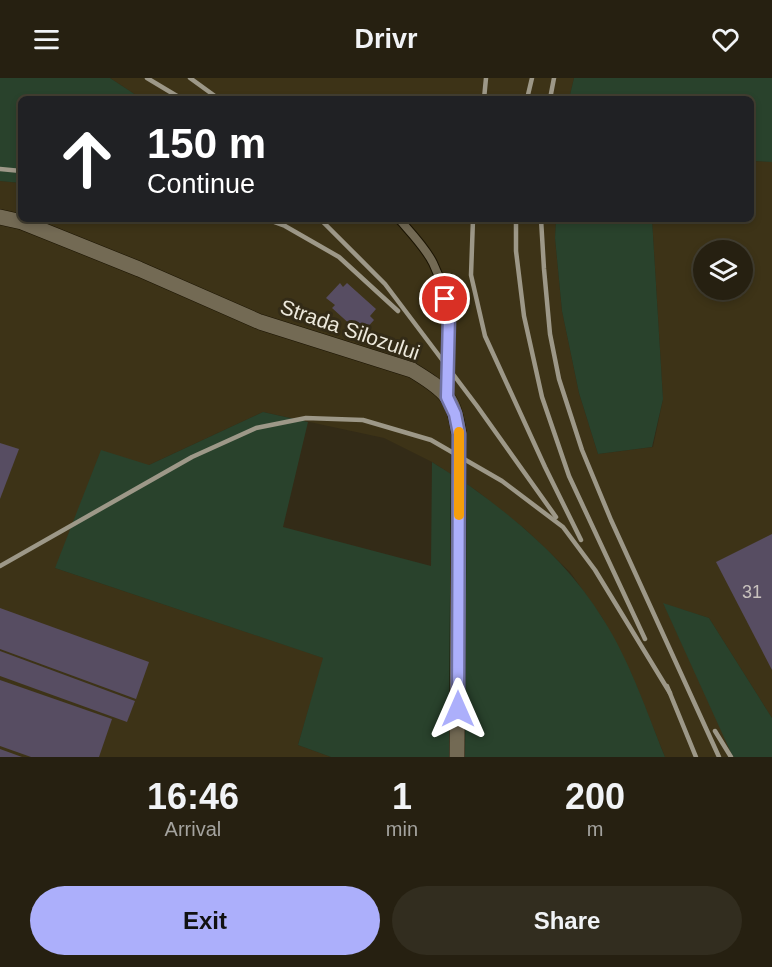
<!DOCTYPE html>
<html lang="en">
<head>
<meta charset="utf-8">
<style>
	body { margin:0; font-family:Arial,sans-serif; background:#322d1f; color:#f1f3f6; height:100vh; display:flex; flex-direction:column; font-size:22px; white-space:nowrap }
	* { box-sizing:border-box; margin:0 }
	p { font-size:20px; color:#a4a39f }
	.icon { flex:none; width:33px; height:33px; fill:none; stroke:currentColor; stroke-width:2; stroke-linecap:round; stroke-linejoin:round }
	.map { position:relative; height:679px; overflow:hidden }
	.panel { display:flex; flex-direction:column; background:#262011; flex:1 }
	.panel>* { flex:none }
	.top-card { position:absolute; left:18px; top:18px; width:736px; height:126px; border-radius:9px; box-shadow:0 3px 9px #0003,0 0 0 2px #423e31; background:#202124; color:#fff; overflow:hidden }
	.tools { position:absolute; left:693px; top:162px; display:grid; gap:12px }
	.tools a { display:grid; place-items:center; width:60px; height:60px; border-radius:50%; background:#262011; box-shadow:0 3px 9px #0003,0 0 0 2px #423e31; font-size:30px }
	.pin { position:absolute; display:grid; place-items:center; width:51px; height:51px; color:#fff; margin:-26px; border:3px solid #fff; border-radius:50%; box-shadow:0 2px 6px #0007 }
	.me { position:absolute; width:66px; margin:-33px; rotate:0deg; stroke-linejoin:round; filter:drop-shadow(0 0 4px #0008) }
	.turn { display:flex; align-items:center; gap:21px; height:126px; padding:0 30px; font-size:27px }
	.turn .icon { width:78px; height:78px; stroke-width:2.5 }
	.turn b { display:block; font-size:42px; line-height:51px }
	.eta { display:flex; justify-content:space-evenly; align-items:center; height:102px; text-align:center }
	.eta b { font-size:36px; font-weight:600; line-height:42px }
	.action { display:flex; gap:12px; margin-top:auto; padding:12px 30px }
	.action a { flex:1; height:69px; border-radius:36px; background:#acaffb; color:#111; font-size:24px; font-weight:600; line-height:69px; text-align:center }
	.action a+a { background:#322d1f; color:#f1f3f6 }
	header { display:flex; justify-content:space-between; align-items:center; height:78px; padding:0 30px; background:#262011; font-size:27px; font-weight:600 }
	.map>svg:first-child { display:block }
	.built { fill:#3d3317; fill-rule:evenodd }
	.green { fill:#29422c }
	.building { fill:#574d62 }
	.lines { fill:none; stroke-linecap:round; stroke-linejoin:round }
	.service-casing { stroke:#1a1302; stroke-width:10 }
	.minor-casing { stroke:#1a1302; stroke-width:16 }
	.service { stroke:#736a54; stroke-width:8 }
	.minor { stroke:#736a54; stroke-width:15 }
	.rail { stroke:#9d9888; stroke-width:4.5 }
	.route-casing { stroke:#7072a3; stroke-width:15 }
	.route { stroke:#acaffb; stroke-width:10 }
	.slow { stroke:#f59e0b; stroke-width:10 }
	.labels { text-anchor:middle; stroke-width:6; stroke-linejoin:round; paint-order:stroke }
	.number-label { font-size:18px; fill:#c8c2be }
	.street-label { font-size:21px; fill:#ede9dc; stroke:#332b17 }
</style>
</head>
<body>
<header><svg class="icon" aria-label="menu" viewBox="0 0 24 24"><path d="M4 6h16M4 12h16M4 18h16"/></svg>Drivr<svg class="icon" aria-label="heart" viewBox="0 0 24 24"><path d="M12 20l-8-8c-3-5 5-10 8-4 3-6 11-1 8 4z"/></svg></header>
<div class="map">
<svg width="772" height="679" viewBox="0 0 772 679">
	<rect width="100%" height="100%" fill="#332b17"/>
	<g class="built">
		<path d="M110,0h464l-5,21h-427z"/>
		<path d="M752,83l20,1v556l-63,-100 -45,-14 70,153h-69l-34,-84 -28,-54 -33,-47 -44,-42 -49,-39 -45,-29 -48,-24 -121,-26 -114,53 -94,103 269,90 -26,87 33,12h-331v-576l21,2v36h535l-1,19 7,73 17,82 19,61 55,-7 10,-48 -11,-180h100zM704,172h38v40h-38z"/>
	</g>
	<g class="green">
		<path d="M0,0h110l32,21h-121v84l-21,-2z"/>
		<path d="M574,0h198v84l-20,-1v-62h-183z"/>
		<path d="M556,141h96l11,180 -11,48 -54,7 -19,-61 -17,-82 -7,-73z"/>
		<path d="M263,334l45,10 -25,105 148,39 1,-104c15,10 32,19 46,30 48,35 94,76 125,127 27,42 43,91 62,138h-334l-33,-12 25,-87 -268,-90 46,-118 48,15z"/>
		<path d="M663,525l46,15 63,100v39h-38l-2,-2z"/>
	</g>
	<g class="building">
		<path d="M340,205l3,4 4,-4 29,26 -6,7 4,4 -8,9 -8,-7 -5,5 -21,-19 3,-3 -9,-7z"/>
		<path d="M0,365l19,6 -19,50z"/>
		<path d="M772,456v136l-56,-108z"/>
		<path d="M0,530l149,54 -13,37 -136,-50z"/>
		<path d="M0,573l135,50 -8,21 -127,-46z"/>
		<path d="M0,602l112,39 -13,38h-68l-31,-11z"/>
		<path d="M0,671l22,8h-22z"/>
	</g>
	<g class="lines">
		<defs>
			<path id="service" d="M399,141c12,14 26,28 34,44 21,42 16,88 14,133"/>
			<path id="minor" d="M0,139l22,5 117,47 121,53 152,48c11,7 27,16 35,27 8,10 10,25 12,37l-2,323"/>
		</defs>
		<use href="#service" class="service-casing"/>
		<use href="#minor" class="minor-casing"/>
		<use href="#service" class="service"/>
		<use href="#minor" class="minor"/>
		<g class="rail">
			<path d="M147,0l35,21"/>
			<path d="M190,0l29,21"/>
			<path d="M484,21l2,-21"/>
			<path d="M527,21l5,-21"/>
			<path d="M550,21l4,-21"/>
			<path d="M0,91l21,2"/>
			<path d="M266,141l19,7 54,31 59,54"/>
			<path d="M320,141l65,65 92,122 79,111"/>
			<path d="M473,141l-2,56 14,61 60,131 36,73"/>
			<path d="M516,141v32l8,65 18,81 27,79 76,163"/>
			<path d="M541,141l3,50 6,65 9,45 23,71 29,70 108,237"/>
			<path d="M0,488l192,-109 64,-29 50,-10 57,2 68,20 71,41 61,46 32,43 75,123"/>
			<path d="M667,608l29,71"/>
			<path d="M715,653l16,26"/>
		</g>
	</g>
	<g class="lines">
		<defs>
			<path id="route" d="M445,221l4,16 -2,82 8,17 4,20 -1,275"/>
		</defs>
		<use href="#route" class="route-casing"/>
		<use href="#route" class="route"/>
		<path class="slow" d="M459,437v-83"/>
	</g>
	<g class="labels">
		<g class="number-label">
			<text x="752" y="520">31</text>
		</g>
		<g class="street-label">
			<text transform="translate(350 252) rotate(19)" y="7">Strada Silozului</text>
		</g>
	</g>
</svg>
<div class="tools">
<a><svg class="icon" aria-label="layers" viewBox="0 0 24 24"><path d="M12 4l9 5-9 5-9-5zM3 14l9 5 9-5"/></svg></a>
</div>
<div class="pin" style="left:445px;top:221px;background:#d93025"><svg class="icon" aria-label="arrive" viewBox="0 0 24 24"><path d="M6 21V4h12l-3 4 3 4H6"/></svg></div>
<svg class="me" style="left:458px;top:631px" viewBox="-20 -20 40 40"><path d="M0-17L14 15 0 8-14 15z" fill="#acaffb" stroke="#fff" stroke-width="4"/></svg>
<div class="top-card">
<div class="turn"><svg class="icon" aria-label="ahead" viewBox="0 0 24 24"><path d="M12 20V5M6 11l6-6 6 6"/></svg><div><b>150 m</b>Continue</div></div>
</div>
</div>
<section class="panel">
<div class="eta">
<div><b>16:46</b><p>Arrival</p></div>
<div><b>1</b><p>min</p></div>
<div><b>200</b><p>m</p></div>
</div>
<div class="action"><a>Exit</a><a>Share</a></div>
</section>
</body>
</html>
